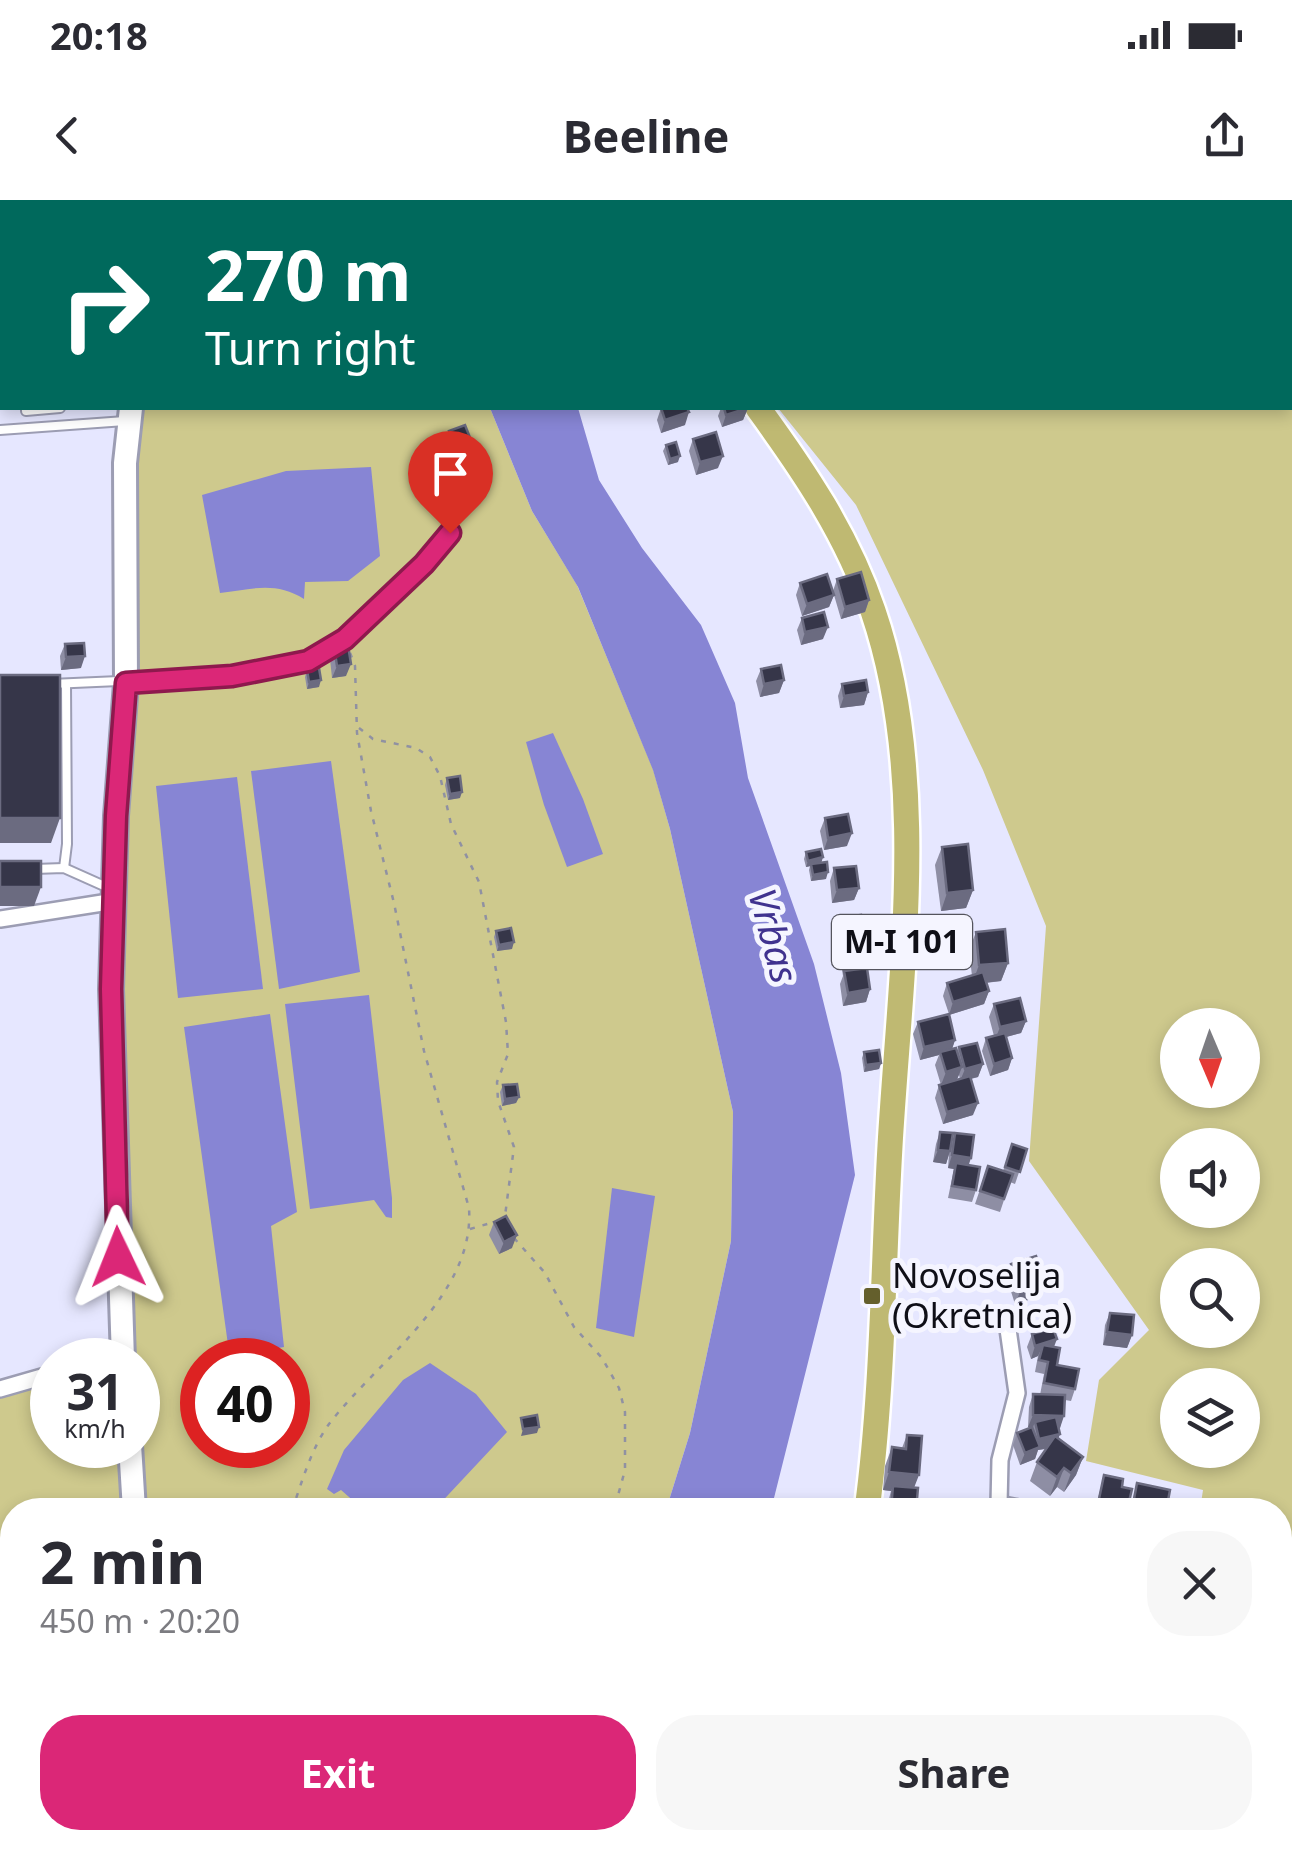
<!DOCTYPE html>
<html lang="en">
<head>
<meta charset="utf-8">
<style>
	body { margin:0; font-family:"Noto Sans",sans-serif; background:#f7f7f7; color:#2b2b33; height:100vh; display:flex; flex-direction:column; font-size:38px; white-space:nowrap }
	* { box-sizing:border-box; margin:0 }
	p { font-size:32px; color:#7c7c81 }
	.icon { flex:none; width:55px; height:55px; fill:none; stroke:currentColor; stroke-width:2; stroke-linecap:round; stroke-linejoin:round }
	.map { position:relative; flex:1; overflow:hidden }
	.sheet { position:absolute; left:0px; top:1298px; width:1292px; height:352px; display:flex; flex-direction:column; background:#fff; border-radius:40px 40px 0 0; box-shadow:0 5px 15px #0003 }
	.sheet>* { flex:none }
	.top-card { position:absolute; left:0px; top:0px; width:1292px; height:210px; box-shadow:0 5px 15px #0003; background:#00695c; color:#fff; overflow:hidden }
	.needle { width:65px; rotate:178deg }
	.fabs { position:absolute; left:1160px; top:808px; display:grid; gap:20px }
	.fabs a { display:grid; place-items:center; width:100px; height:100px; border-radius:50%; background:#fff; box-shadow:0 5px 15px #0003; font-size:50px }
	.speed { position:absolute; left:30px; top:1138px; display:flex; gap:20px; font-size:50px; font-weight:700; text-align:center }
	.speed>* { display:grid; place-content:center; width:130px; height:130px; border-radius:50%; background:#fff; box-shadow:0 5px 15px #0003; line-height:1 }
	.speed small { font-size:25px; font-weight:400 }
	.speed .limit { border:15px solid #d22; background:#fff; color:#111 }
	.pin { position:absolute; display:grid; place-items:center; width:85px; height:85px; color:#fff; margin:-102px -42px; border-radius:50% 50% 50% 0; rotate:-45deg; box-shadow:0 0 10px #0007 }
	.pin .icon { rotate:45deg }
	.me { position:absolute; width:110px; margin:-55px; rotate:358deg; stroke-linejoin:round; filter:drop-shadow(0 0 8px #0008) }
	.turn { display:flex; align-items:center; gap:35px; height:210px; padding:0 40px; font-size:45px }
	.turn .icon { width:130px; height:130px; stroke-width:2.5 }
	.turn b { display:block; font-size:70px; line-height:85px }
	.round { display:grid; place-items:center; flex:none; width:105px; height:105px; border-radius:40px; background:#f7f7f7 }
	.overview { display:flex; align-items:center; justify-content:space-between; height:170px; padding:0 40px }
	h1 { font-size:60px; font-weight:700; line-height:75px }
	.button { display:flex; gap:20px; margin-top:auto; padding:20px 40px }
	.button a { flex:1; height:115px; border-radius:40px; background:#db2777; color:#fff; font-size:40px; font-weight:700; line-height:115px; text-align:center }
	.button a+a { background:#f7f7f7; color:#2b2b33 }
	.status { display:flex; justify-content:space-between; align-items:center; height:70px; padding:0 50px; background:#fff; direction:ltr }
	.status svg { height:28px; fill:currentColor }
	header { display:flex; justify-content:space-between; align-items:center; height:130px; padding:0 40px; background:#fff; font-size:45px; font-weight:700 }
	.map>svg:first-child { display:block }
	.green { fill:#cec98d; fill-rule:evenodd }
	.water { fill:#8785d4 }
	.lines { fill:none; stroke-linecap:round; stroke-linejoin:round }
	.lane-casing { stroke:#9c9db3; stroke-width:12 }
	.street-casing { stroke:#9c9db3; stroke-width:20 }
	.secondary-casing { stroke:#9c9db3; stroke-width:28 }
	.primary-casing { stroke:#fff; stroke-width:30 }
	.path { stroke:#9091a2; stroke-width:2.5; stroke-dasharray:5 8; stroke-linecap:butt }
	.lane { stroke:#fff; stroke-width:8 }
	.street { stroke:#fff; stroke-width:15 }
	.secondary { stroke:#fff; stroke-width:22 }
	.primary { stroke:#bfb972; stroke-width:25 }
	.wall { fill:#8e8ea4 }
	.shaded-wall { fill:#6b6b80 }
	.building { fill:#363649; stroke:#6b6b80; stroke-width:2.5 }
	.route-casing { stroke:#8e194d; stroke-width:25 }
	.route { stroke:#db2777; stroke-width:18 }
	.poi-dot { fill:#645f2c; stroke:#f5f5ff; stroke-width:4 }
	.labels { text-anchor:middle; stroke-width:10; stroke-linejoin:round; paint-order:stroke }
	.shield { fill:#f5f5ff; stroke:#54545d; stroke-width:2.5 }
	.shield-label { font-size:32px; font-weight:bold; fill:#0f0f17 }
	.poi-label { font-size:35px; fill:#0f0f17; stroke:#f5f5ff; text-anchor:start }
	.water-label { font-size:38px; font-style:italic; fill:#40328f; stroke:#f5f5ff }
</style>
</head>
<body>
<div class="status"><b>20:18</b><svg viewBox="0 0 49 12"><path d="M0 12V9h3v3zM5 12V6h3v6zM10 12V3h3v9zM15 12V0h3v12zM26 1h20v11H26zM47 4h2v5h-2z"/></svg></div>
<header><svg class="icon" aria-label="back" viewBox="0 0 24 24"><path d="M15 5l-7 7 7 7"/></svg>Beeline<svg class="icon" aria-label="share" viewBox="0 0 24 24"><path d="M12 15V3M7 8l5-5 5 5M5 13v7h14v-7"/></svg></header>
<div class="map">
<svg width="1292" height="1649" viewBox="0 0 1292 1649">
	<rect width="100%" height="100%" fill="#e6e7ff"/>
	<g class="green">
		<path d="M653,0h639v1476l-12,16v-182h-80l3,-20 -117,-29 13,-81 50,-50 -120,-169 17,-235 -63,-156 -127,-265 -78,-97h512v-206zM1242,825v65h-64v-65zM1242,945v65h-64v-65zM1242,1065v65h-64v-65zM1178,1185h64v65h-64z"/>
		<path d="M131,208h359l42,103 45,74 76,184 17,60 63,283 -2,129 -41,192 -24,77h-654v328h481l-10,11h-483v-460l52,-15v71h86v-85h-26l10,-2 -9,-237zM202,1160h86v85h-86z"/>
		<path d="M970,1638h205l-8,11h-178z"/>
	</g>
	<g class="water">
		<path d="M490,208h88l21,72 43,68 59,77 34,78 13,75 66,186 27,109 14,102 -84,335h-105l24,-77 41,-192 2,-129 -63,-283 -17,-59 -75,-183 -46,-76z"/>
		<path d="M371,267l9,89 -32,25 -43,1 -1,17c-28,-18 -52,-10 -84,-6l-18,-98 84,-24z"/>
		<path d="M553,533l30,66 20,55 -36,13 -23,-62 -18,-63z"/>
		<path d="M331,561l29,211 -81,17 -28,-218z"/>
		<path d="M237,577l26,212 -85,9 -22,-212z"/>
		<path d="M369,795l23,203v20l-6,-1 -12,-17 -64,9 -25,-205z"/>
		<path d="M270,814l27,198 -26,14 13,121 -49,8 -6,-3 -45,-325z"/>
		<path d="M612,988l43,8 -21,141 -38,-9z"/>
		<path d="M430,1163l46,31 31,38 -73,78h-70l-23,-20 -7,4 -7,-5 17,-39 59,-70z"/>
		<path d="M493,1638h144l-8,11h-146z"/>
	</g>
	<g class="lines">
		<defs>
			<g id="lane">
				<path d="M26,208v3l34,-3"/>
				<path d="M0,230l125,-9"/>
				<path d="M51,484l181,-8 77,-15 36,-22 79,-75 25,-31 3,-29"/>
				<path d="M64,668l3,-24 -1,-160"/>
				<path d="M34,669l30,-1 47,21"/>
			</g>
			<g id="street">
				<path d="M58,0l1,2"/>
				<path d="M0,719l115,-18"/>
				<path d="M0,1189l52,-15"/>
				<path d="M999,1304l1,-44 17,-67 -11,-78"/>
				<path d="M994,1308l5,-4 29,6"/>
			</g>
			<g id="secondary">
				<path d="M164,2l1,-2"/>
				<path d="M123,1160l-12,-371 5,-173 10,-133 -1,-220 6,-55"/>
				<path d="M130,1245l4,65"/>
				<path d="M1280,1536l12,-10"/>
				<path d="M149,1638l1,11"/>
				<path d="M1191,1649l6,-11"/>
			</g>
			<g id="primary">
				<path d="M639,0l1,2"/>
				<path d="M758,208c46,63 90,128 115,203 57,167 27,362 17,535 -7,121 -7,244 -23,364"/>
				<path d="M687,1649l11,-11"/>
			</g>
		</defs>
		<use href="#lane" class="lane-casing"/>
		<use href="#street" class="street-casing"/>
		<use href="#secondary" class="secondary-casing"/>
		<use href="#primary" class="primary-casing"/>
		<g class="path">
			<path d="M359,528l14,11 43,9 14,9 10,19 11,48 28,58 27,140 2,32 -11,28 1,19 16,46 -9,69"/>
			<path d="M470,1029l24,-7"/>
			<path d="M514,1038l31,35 29,54 28,31 17,30 6,24v58l-11,40"/>
			<path d="M292,1310c10,-28 19,-61 37,-86 49,-64 146,-128 140,-216l-45,-157 -30,-148 -23,-92 -14,-78 -2,-67 -6,-16"/>
			<path d="M339,1638l7,9 12,2 8,-3 4,-8"/>
		</g>
		<use href="#lane" class="lane"/>
		<use href="#street" class="street"/>
		<use href="#secondary" class="secondary"/>
		<use href="#primary" class="primary"/>
	</g>
	<g class="wall">
		<path d="M2,75v32h-2v-25z"/>
		<path d="M0,158h2v50h13l-15,1z"/>
		<path d="M661,208l24,17 -24,8 -4,-13z"/>
		<path d="M721,208h27l-5,12 -21,7 -4,-11z"/>
		<path d="M449,231l29,27 -5,13 -16,6 -10,-29 -4,9 -18,8 -5,-11 5,-12 21,-2z"/>
		<path d="M693,239l25,29 -22,7 -7,-24z"/>
		<path d="M666,245l12,17 -10,3 -5,-14z"/>
		<path d="M420,279l18,11 -2,6 -13,5 -6,-15z"/>
		<path d="M837,379l32,21 -4,12 -24,7 -7,-24 -5,12 -27,9 -6,-21 4,-12 33,8z"/>
		<path d="M802,418l21,21 -22,6 -4,-15z"/>
		<path d="M65,444l16,24 -20,2 -1,-14z"/>
		<path d="M334,447l12,29 -14,2 -2,-19z"/>
		<path d="M761,469l23,11 -5,13 -19,4 -4,-16z"/>
		<path d="M307,470l12,17 -12,2 -2,-12z"/>
		<path d="M842,484l26,8 -4,13 -24,3 -2,-12z"/>
		<path d="M447,578l13,20 -12,2 -3,-15z"/>
		<path d="M825,618l22,28 -23,4 -4,-19z"/>
		<path d="M942,647l31,43 -7,18 -25,3 -6,-46z"/>
		<path d="M806,652l15,10 5,17 -15,2 -2,-11 1,-4 -4,1 -2,-8z"/>
		<path d="M834,668l25,20 -5,12 -22,3 -2,-22z"/>
		<path d="M839,718l25,18 -2,6 5,20 -2,6 5,21 -4,13 -23,4 -3,-22 3,-8 -3,-20 2,-5h-4l-3,-20z"/>
		<path d="M496,731l16,18 -15,2 -3,-14z"/>
		<path d="M976,732l32,31 -7,18 -15,2 3,8 -5,13 -35,11 6,25 -3,9 5,4 2,-6 24,17 -5,13 -7,2 2,36 -30,9 -8,-26 4,-13 21,-6 -1,-4 -18,10 -6,-20 4,-10 -19,5 -7,-26 5,-12 31,-8 -6,-18 4,-13 25,-7 -3,-26z"/>
		<path d="M994,804l32,17 -5,12 -15,4 6,21 -4,12 -18,6 -8,-25 4,-13 8,-2 -5,-19z"/>
		<path d="M864,852l17,11 -2,6 -15,3 -2,-14z"/>
		<path d="M503,885l16,12 -3,6 -14,3 -2,-14z"/>
		<path d="M940,932l12,11 3,-10 14,32 7,25 -4,12 -24,-4 6,-29 -6,-1 1,-14 -3,10 -13,-2 3,-18z"/>
		<path d="M1012,944l15,5 -12,35 -5,-2 -10,30 -25,-8 13,-38 15,5z"/>
		<path d="M494,1022l18,26 -13,6 -10,-19z"/>
		<path d="M1011,1064l30,32 -26,8 -9,-28z"/>
		<path d="M1110,1113l22,22 -5,13 -24,-3 2,-20z"/>
		<path d="M1032,1134l22,13 3,18 18,24 -4,12 -6,-1 -5,28h-2l2,6 -2,4 25,19 -7,18 -12,17 -7,-5 -7,9 -20,-15 7,-19 9,-13 -8,1 -3,9 -15,6 -7,-20 4,-12 14,-6h-3l1,-20 4,-13 7,1 4,-21 -9,-2 3,-16 -7,3 -4,-12z"/>
		<path d="M907,1235l9,75h-30l5,-19 -8,-1 2,-24 7,-19 10,1z"/>
		<path d="M1104,1275l18,12 10,2 -6,21h-31z"/>
		<path d="M1137,1283l30,23 -1,4h-36z"/>
		<path d="M776,1638h19l-8,11h-7l-6,-4z"/>
	</g>
	<g class="shaded-wall">
		<path d="M748,208l-5,12 -21,7 4,-12z"/>
		<path d="M689,212l-4,13 -24,8 4,-13z"/>
		<path d="M448,245l-5,12 -18,8 5,-12z"/>
		<path d="M680,256l-2,6 -10,3 2,-6z"/>
		<path d="M723,256l-5,12 -22,7 4,-13z"/>
		<path d="M478,258l-5,13 -16,6 5,-13z"/>
		<path d="M438,290l-2,6 -13,5 2,-6z"/>
		<path d="M834,395l-5,12 -27,9 5,-12z"/>
		<path d="M869,400l-4,12 -24,7 4,-12z"/>
		<path d="M828,427l-5,12 -22,6 4,-13z"/>
		<path d="M85,456l-4,12 -20,2 5,-13z"/>
		<path d="M351,464l-5,12 -14,2 5,-12z"/>
		<path d="M321,480l-2,7 -12,2 2,-7z"/>
		<path d="M784,480l-5,13 -19,4 4,-13z"/>
		<path d="M868,492l-4,13 -24,3 4,-12z"/>
		<path d="M462,592l-2,6 -12,2 2,-6z"/>
		<path d="M0,618h60l-9,25h-51z"/>
		<path d="M852,633l-5,13 -23,4 4,-12z"/>
		<path d="M823,657l-2,7 -15,3 2,-6z"/>
		<path d="M828,672l-2,7 -15,2 2,-6z"/>
		<path d="M0,687h41l-7,19h-34z"/>
		<path d="M859,688l-5,12 -22,3 5,-13z"/>
		<path d="M973,690l-7,18 -25,3 6,-18z"/>
		<path d="M864,736l-4,12 -15,-4 -3,7h-4l4,-12z"/>
		<path d="M514,742l-2,7 -15,2 2,-6z"/>
		<path d="M867,762l-5,13 -18,-2 3,-8z"/>
		<path d="M1008,763l-7,18 -29,3 7,-19z"/>
		<path d="M870,789l-4,13 -23,4 5,-13z"/>
		<path d="M989,791l-5,13 -35,11 4,-13z"/>
		<path d="M1026,821l-5,12 -26,7 5,-13z"/>
		<path d="M955,840l-4,12h-11l-1,3 -19,5 4,-13z"/>
		<path d="M1012,858l-4,12 -18,6 4,-12z"/>
		<path d="M881,863l-2,6 -15,3 2,-7z"/>
		<path d="M983,864l-5,13 -18,4 5,-12z"/>
		<path d="M962,867l-5,13 -16,5 5,-13z"/>
		<path d="M519,897l-3,6 -14,3 3,-7z"/>
		<path d="M978,903l-5,12 -30,9 4,-12z"/>
		<path d="M938,950l12,1 -4,13 -13,-2z"/>
		<path d="M952,955l19,3 -4,12 -11,-7 -2,6 -6,-1z"/>
		<path d="M517,1035l-5,13 -13,6 5,-12z"/>
		<path d="M1045,1084l-4,12 -26,8 5,-12z"/>
		<path d="M1107,1132l25,3 -5,13 -24,-3z"/>
		<path d="M1057,1139l-5,13 -9,-7 -5,11 -7,3 4,-13z"/>
		<path d="M1033,1215l31,1 -4,12h-24l-1,-6 -2,5h-5z"/>
		<path d="M539,1227l-2,6 -16,3 2,-7z"/>
		<path d="M1060,1234l-5,13 -17,3 -3,9 -15,6 5,-12 10,-4 4,-10z"/>
		<path d="M1083,1257l-7,18 -12,17 7,-19z"/>
		<path d="M1064,1268l-7,19 -7,9 7,-19z"/>
		<path d="M889,1272l30,3 -7,18 -19,-7 -2,5 -8,-1z"/>
		<path d="M390,1638l-3,6 -11,2 3,-7z"/>
	</g>
	<g class="building">
		<path d="M0,0h24v2h-22v6h-2z"/>
		<path d="M0,158h2v31z"/>
		<path d="M661,208h26l2,4 -24,8z"/>
		<path d="M724,208h24l-22,7z"/>
		<path d="M465,225l13,33 -16,6 -13,-33z"/>
		<path d="M716,232l7,24 -23,6 -7,-23z"/>
		<path d="M443,234l5,11 -18,8 -5,-11z"/>
		<path d="M676,242l4,14 -10,3 -4,-14z"/>
		<path d="M432,274l6,16 -13,5 -5,-16z"/>
		<path d="M861,372l8,28 -24,7 -8,-28z"/>
		<path d="M827,374l7,21 -27,9 -7,-21z"/>
		<path d="M824,412l4,15 -23,5 -3,-14z"/>
		<path d="M84,443l1,13 -19,1 -1,-13z"/>
		<path d="M348,445l3,19 -14,2 -3,-19z"/>
		<path d="M781,465l3,15 -20,4 -3,-15z"/>
		<path d="M319,468l2,12 -12,2 -2,-12z"/>
		<rect x="0" y="475" width="60" height="143"/>
		<path d="M866,480l2,12 -24,4 -2,-12z"/>
		<path d="M460,576l2,16 -12,2 -3,-16z"/>
		<path d="M848,614l4,19 -24,5 -3,-20z"/>
		<path d="M968,644l5,46 -26,3 -5,-46z"/>
		<path d="M821,649l2,8 -15,4 -2,-9z"/>
		<rect x="0" y="661" width="41" height="26"/>
		<path d="M827,662l1,10 -15,3 -2,-11z"/>
		<path d="M856,666l3,22 -22,2 -3,-22z"/>
		<path d="M861,715l3,21 -22,3 -3,-21z"/>
		<path d="M511,728l3,14 -15,3 -3,-14z"/>
		<path d="M1005,729l3,34 -29,2 -3,-33z"/>
		<path d="M864,741l3,21 -20,3 -2,-21z"/>
		<path d="M867,768l3,21 -22,4 -4,-22z"/>
		<path d="M983,772l6,19 -36,11 -6,-19z"/>
		<path d="M1020,798l6,23 -26,6 -6,-23z"/>
		<path d="M949,814l6,26 -31,7 -6,-25z"/>
		<path d="M1005,833l7,25 -18,6 -8,-26z"/>
		<path d="M977,843l6,21 -18,5 -6,-22z"/>
		<path d="M956,848l6,19 -16,5 -6,-20z"/>
		<path d="M879,850l2,13 -15,2 -2,-13z"/>
		<path d="M970,876l8,27 -31,9 -8,-27z"/>
		<path d="M517,884l2,13 -14,2 -2,-14z"/>
		<path d="M940,932l13,1 -3,18 -12,-1z"/>
		<path d="M955,933l19,2 -3,23 -19,-3z"/>
		<path d="M1012,944l15,5 -7,23 -15,-5z"/>
		<path d="M956,963l24,4 -4,23 -24,-4z"/>
		<path d="M988,966l25,8 -9,25 -24,-8z"/>
		<path d="M506,1016l11,19 -13,7 -10,-20z"/>
		<path d="M1036,1056l9,28 -25,8 -9,-28z"/>
		<path d="M1110,1113l24,2 -2,20 -25,-3z"/>
		<path d="M1053,1128l4,11 -22,7 -3,-12z"/>
		<path d="M1043,1145l17,3 -3,17 22,4 -4,20 -31,-6 4,-21 -9,-2z"/>
		<path d="M1033,1194l32,1 -1,21 -31,-1z"/>
		<path d="M537,1215l2,12 -16,2 -2,-11z"/>
		<path d="M1056,1217l4,17 -21,5 -4,-17z"/>
		<path d="M1032,1227l8,20 -15,6 -8,-20z"/>
		<path d="M907,1235l15,1 -3,39 -30,-3 3,-25 14,2z"/>
		<path d="M1055,1236l28,21 -12,16 -7,-5 -7,9 -20,-15z"/>
		<path d="M1104,1275l19,4 -1,8 10,2 -4,17 -29,-7z"/>
		<path d="M1137,1283l33,7 -3,16 -33,-7z"/>
		<path d="M893,1286l25,2 -2,22h-25z"/>
		<path d="M785,1305l20,5h-22z"/>
		<path d="M726,1638h25l6,3 -5,8h-27l-4,-2z"/>
	</g>
	<g class="lines">
		<defs>
			<path id="route" d="M118,1057l-7,-268 5,-173 10,-133 106,-7 76,-15 37,-22 79,-75 26,-31"/>
		</defs>
		<use href="#route" class="route-casing"/>
		<use href="#route" class="route"/>
	</g>
	<rect class="poi-dot" x="862" y="1086" width="20" height="20" rx="5"/>
	<g class="labels">
		<rect class="shield" x="832" y="715" width="140" height="54" rx="8"/>
		<g class="shield-label">
			<text x="902" y="753">M-I 101</text>
		</g>
		<g class="poi-label">
			<text x="892" y="1088">Novoselija<tspan x="892" dy="40">(Okretnica)</tspan></text>
		</g>
		<g class="water-label">
			<text transform="translate(773 736) rotate(75)" y="13">Vrbas</text>
		</g>
	</g>
</svg>
<div class="fabs">
<a><svg class="needle" viewBox="-14 -14 28 28"><path d="M0-13l5 13h-10z" fill="#e53935"/><path d="M0 13l5-13h-10z" fill="#7c7c81"/></svg></a>
<a><svg class="icon" aria-label="sound" viewBox="0 0 24 24"><path d="M4 9h4l5-4v14l-5-4H4zM17 9q2 3 0 6"/></svg></a>
<a><svg class="icon" aria-label="search" viewBox="0 0 24 24"><circle cx="10" cy="10" r="6"/><path d="M15 15l6 6"/></svg></a>
<a><svg class="icon" aria-label="layers" viewBox="0 0 24 24"><path d="M12 4l9 5-9 5-9-5zM3 14l9 5 9-5"/></svg></a>
</div>
<div class="speed"><div>31<small>km/h</small></div><div class="limit">40</div></div>
<div class="pin" style="left:450px;top:333px;background:#d93025"><svg class="icon" aria-label="arrive" viewBox="0 0 24 24"><path d="M6 21V4h12l-3 4 3 4H6"/></svg></div>
<svg class="me" style="left:118px;top:1057px" viewBox="-20 -20 40 40"><path d="M0-17L14 15 0 8-14 15z" fill="#db2777" stroke="#fff" stroke-width="4"/></svg>
<div class="top-card">
<div class="turn"><svg class="icon" aria-label="right" viewBox="0 0 24 24"><path d="M7 20v-9h11M14 6l5 5-5 5"/></svg><div><b>270 m</b>Turn right</div></div>
</div>
<section class="sheet">
<div class="overview"><div><h1>2 min</h1><p>450 m · 20:20</p></div><a class="round"><svg class="icon" aria-label="close" viewBox="0 0 24 24"><path d="M6 6l12 12M18 6L6 18"/></svg></a></div>
<div class="button"><a>Exit</a><a>Share</a></div>
</section>
</div>
</body>
</html>
